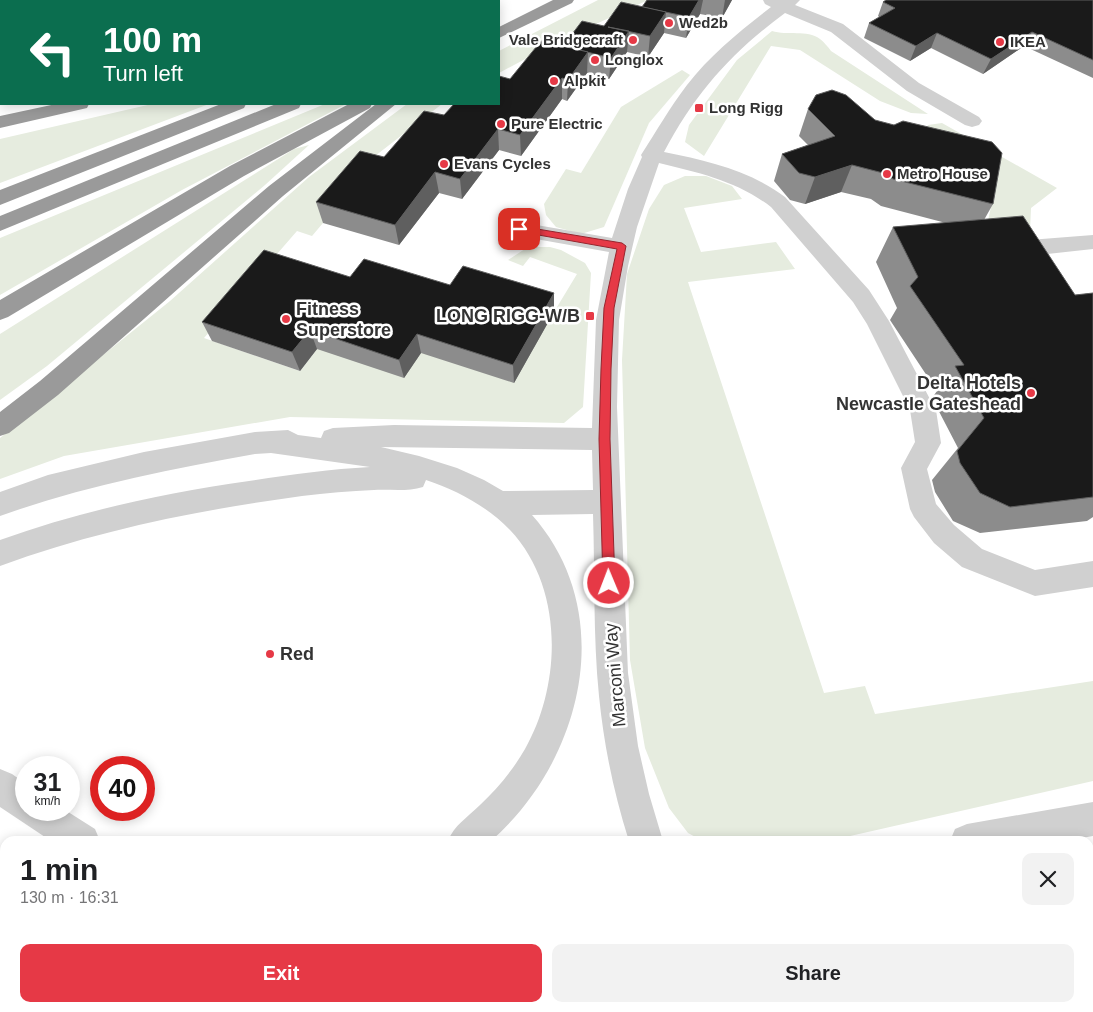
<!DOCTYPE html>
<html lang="en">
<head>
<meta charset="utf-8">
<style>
	body { margin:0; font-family:Arial,sans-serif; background:#f2f2f2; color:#202124; height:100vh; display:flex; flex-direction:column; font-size:19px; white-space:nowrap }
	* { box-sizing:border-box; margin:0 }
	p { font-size:16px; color:#757577 }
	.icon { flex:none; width:28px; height:28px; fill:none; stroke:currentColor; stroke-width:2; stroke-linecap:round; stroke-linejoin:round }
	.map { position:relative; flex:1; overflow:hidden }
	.drawer { position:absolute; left:0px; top:836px; width:1094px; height:176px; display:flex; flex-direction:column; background:#fff; border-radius:15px 15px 0 0; box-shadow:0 2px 12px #0003 }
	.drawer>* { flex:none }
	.guide { position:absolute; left:0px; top:0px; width:500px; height:105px; box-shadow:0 2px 12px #0003; background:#0b6e4f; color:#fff; overflow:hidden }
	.speed { position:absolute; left:15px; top:756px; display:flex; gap:10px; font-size:25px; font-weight:700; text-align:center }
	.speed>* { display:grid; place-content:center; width:65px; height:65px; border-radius:50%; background:#fff; box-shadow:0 2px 12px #0003; line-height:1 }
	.speed small { font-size:12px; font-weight:400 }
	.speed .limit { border:8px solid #d22; background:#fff; color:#111 }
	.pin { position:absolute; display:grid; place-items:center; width:42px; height:42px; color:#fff; margin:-21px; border-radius:10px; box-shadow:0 2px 8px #0006 }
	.me { position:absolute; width:55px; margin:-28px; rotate:359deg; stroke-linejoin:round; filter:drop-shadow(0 0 4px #0008) }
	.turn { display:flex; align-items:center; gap:18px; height:105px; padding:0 20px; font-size:22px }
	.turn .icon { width:65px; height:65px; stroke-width:2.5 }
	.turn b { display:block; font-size:35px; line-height:42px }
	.round { display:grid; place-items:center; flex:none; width:52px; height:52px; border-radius:10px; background:#f2f2f2 }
	.overview { display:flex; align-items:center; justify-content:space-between; height:85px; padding:0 20px }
	h1 { font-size:30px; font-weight:800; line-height:38px }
	.button { display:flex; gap:10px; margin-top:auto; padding:10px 20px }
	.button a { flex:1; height:58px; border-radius:10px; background:#e63946; color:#fff; font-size:20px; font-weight:800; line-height:58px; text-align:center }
	.button a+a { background:#f2f2f2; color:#202124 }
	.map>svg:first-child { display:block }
	.green { fill:#e6ecdf }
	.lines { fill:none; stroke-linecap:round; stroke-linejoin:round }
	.minor { fill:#d0d0d0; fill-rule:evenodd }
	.highway { fill:#9a9a9a; fill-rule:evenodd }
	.wall { fill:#8c8c8c }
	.shaded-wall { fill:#5f5f5f }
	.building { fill:#1a1a1a; stroke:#5f5f5f }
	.route { fill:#e63946; stroke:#96252e }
	.poi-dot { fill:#e63946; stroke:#fff; stroke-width:2 }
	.labels { text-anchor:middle; stroke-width:5; stroke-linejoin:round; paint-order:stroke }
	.far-poi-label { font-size:15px; font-weight:bold; fill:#333; stroke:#fff; text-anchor:start }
	.poi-label { font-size:18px; font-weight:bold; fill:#333; stroke:#fff; text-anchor:start }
	.street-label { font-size:18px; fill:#333; stroke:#fff }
</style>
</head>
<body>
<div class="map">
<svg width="1093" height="1012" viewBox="0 0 1093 1012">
	<rect width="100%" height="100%" fill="#fff"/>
	<g class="green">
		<path d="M598,0h50l-93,43 -56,30v-22z"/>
		<path d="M772,31c15,5 35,-2 48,8 4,3 8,8 11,12l97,63 -17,-1 -31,-12 -80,-51 -29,-4 -67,110 -19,-14 4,-17 48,-65z"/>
		<path d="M682,70l8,5 -41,48 -45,104 -23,7 -25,-7 -10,-12 -2,-11 22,-35 15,4 40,-66z"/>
		<path d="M152,104h57l-209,79v-44z"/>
		<path d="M325,104h21l-164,86 -182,105v-57z"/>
		<path d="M407,104h35l-103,80 -16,39 -11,13 -15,-5 -93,107 96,33 17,-22 104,4 133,-41 23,-38 -47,-17 -7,9 -15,-6 20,-13h22l11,3 24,13 6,10 -8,134 -19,16 -274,-6 -226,39 -64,23v-41l170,-137 139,-124z"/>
		<path d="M942,123l115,65 -26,20 -1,24 -47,11 14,-63 -71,-50 2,-5z"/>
		<path d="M309,145l-44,40 -218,181 -47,34v-66l294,-185z"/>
		<path d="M685,176h21l26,10 10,13 -58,9 17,44 75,-10 19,27 -107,13 136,411 41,-7 10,28 218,-33v100l-265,60h-125l-15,-8 -19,-25 -24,-60 -15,-88 -8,-300 5,-86 22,-65 15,-24z"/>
		<path d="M410,1008h71l14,4h-73z"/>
	</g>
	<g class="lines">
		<g class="minor">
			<path d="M763,0h37l-5,5 48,19 76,59 60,34 3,4 -3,4 -7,2 -7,-2 -58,-34 -76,-59 -46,-19c-54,40 -89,79 -121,139 44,9 85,18 121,45l84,93 20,31 43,82 4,7 5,33 -14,26 9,35 18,21 28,24 53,21 58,-9v26l-58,9 -73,-29 -28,-24 -20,-26 -4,-8 -9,-41 14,-26 -5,-32 -43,-86 -14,-22 -82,-95c-34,-26 -71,-34 -112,-44l-22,64 -9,39 -9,54 -2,87 11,266 10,73 11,48 14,47h-34c-15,-47 -25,-95 -30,-145 -6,-60 -4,-121 -6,-182l-61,1c87,98 51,245 -41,326h-43c6,-16 19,-23 32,-36 17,-16 33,-35 45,-56 37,-65 39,-162 -15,-219 -23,-24 -54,-40 -84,-50l-3,7c-16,5 -33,2 -49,3 -24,1 -48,3 -72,6 -103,14 -204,34 -302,70v-26c81,-29 164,-47 249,-59 40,-6 81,-12 121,-14l-99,-14 -16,1c-87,16 -172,32 -255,62v-24l48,-17 96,-23 111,-20 33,-2 10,5 23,3 3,-7 9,-3 61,-3 198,3 4,-108 13,-68 -90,-16 -8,-2 -3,-5 3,-5 8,-2 93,16 16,-49 14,-32 -1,-2c15,-23 29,-48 46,-70 23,-30 54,-55 84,-78l-6,-3zM381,447l211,3 1,40 -90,1 -19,-11 -27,-12 -38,-12z"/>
			<path d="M1093,235v14l-64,7 -8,-3 -3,-5 3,-5 8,-3z"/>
			<path d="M0,769l12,5 14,10v26h39l30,19 5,12h-49l-51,-34z"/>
			<path d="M1093,802v34l-29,5h-114l5,-12 12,-5z"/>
			<path d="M0,853l5,2v36l-5,-2z"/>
			<path d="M280,1008h50l2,4h-51z"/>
			<path d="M715,1008h39l2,4h-40z"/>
		</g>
		<g class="highway">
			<path d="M481,0h19l-1,2z"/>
			<path d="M553,0h21l-2,3 -73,35v-11z"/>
			<path d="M56,104h33l-2,4 -87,20v-12z"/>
			<path d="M221,104h25l-2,4 -244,97v-15z"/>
			<path d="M276,104h25l-2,4 -299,123v-15z"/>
			<path d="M349,104h23l-2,4 -126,68 -236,141 -8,3v-20l230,-134z"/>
			<path d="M376,104h20l-113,92 -225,199 -49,38 -9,3v-24l40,-31 229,-195z"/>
		</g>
	</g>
	<g class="wall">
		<path d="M647,0h85l-10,18 -22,-4 -14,24 -22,-5 -16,24 -21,-5 -18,27 -22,-6 -20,28 -5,-2 -41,57 -22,-6 -37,49 -23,-6 -40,52 -76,-22 -7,-21 68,-45 60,-42 66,-36 53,-33 79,-39z"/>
		<path d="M1093,0v78l-69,-32 -41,28 -52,-26 -21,13 -46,-23 5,-15 10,-6 -1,-1 5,-14z"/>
		<path d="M808,109l67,11 118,84 -9,16 91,75 18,-2v224l-6,4 -107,12 -27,-12 -18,-29 -3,-12 26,-32 -26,-50 5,-7 -47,-71 7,-12 -21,-46 17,-35 53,-4 -65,-17 -10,-7 -30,-7 -36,12 -15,-4 -16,-19 8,-27 26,-9 -9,-9z"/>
		<path d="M350,277l100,8 104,8v19l-40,71 -93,-30 -17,25 -87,-29 -17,22 -88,-30 -10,-19z"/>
		<path d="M1089,966l4,46h-97l6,-4h87z"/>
	</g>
	<g class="shaded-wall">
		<path d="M699,0h4l-3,14 -14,24 3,-21z"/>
		<path d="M725,0h7l-10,18z"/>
		<path d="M666,12l-2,21 -16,24 2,-21z"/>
		<path d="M629,31l-2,21 -18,27 2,-21z"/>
		<path d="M1032,32l-8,14 -41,28 8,-15z"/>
		<path d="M937,33l-6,15 -21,13 6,-15z"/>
		<path d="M588,52l-1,21 -20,28 1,-21z"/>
		<path d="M562,78v21l-41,57 -1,-21z"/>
		<path d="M498,129l1,21 -37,49 -2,-20z"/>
		<path d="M852,165l-11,27 -36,12 10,-27z"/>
		<path d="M435,172l4,21 -40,52 -4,-20z"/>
		<path d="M554,293v19l-40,71 -1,-18z"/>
		<path d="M310,330l7,19 -17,22 -8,-19z"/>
		<path d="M417,334l4,19 -17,25 -5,-18z"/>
	</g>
	<g class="building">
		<path d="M647,0h52l-10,17 -47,-10z"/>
		<path d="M886,0h207v60l-61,-28 -41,27 -54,-26 -21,13 -47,-23 26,-15 -12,-6z"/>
		<path d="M621,2l45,10 -16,24 -42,-9 21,4 -18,27 -48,-12 19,-25 22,5z"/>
		<path d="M541,41l47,11 -20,28 -6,-2 -42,57 -22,-6 -38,50 -25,-7 -40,53 -79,-23 44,-51 24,6 40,-46 20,4 10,-11h45v-28l11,3z"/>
		<path d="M832,90l14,5 29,25 19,5 9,-4 89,21 10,11 -9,51 -100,-25 -10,-6 -31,-8 -37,12 -16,-4 -17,-19 53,-18 -27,-27 8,-14z"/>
		<path d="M1023,216l52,79 18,-2v204l-83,10 -30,-14 -20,-30 -3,-12 27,-33 -29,-52 9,-1 -54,-79 8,-9 -25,-50z"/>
		<path d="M264,250l86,27 14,-18 86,26 13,-19 91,27 -41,72 -96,-31 -18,26 -89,-30 -18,22 -90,-30z"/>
		<path d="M1089,966l4,5v41h-58l5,-4h49z"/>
	</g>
	<path class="route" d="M519,226l103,17 4,3 -12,62 -3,61 -1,70 5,144 -1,4 -5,2 -4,-2 -2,-4 -4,-144 2,-70 3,-61 13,-59 -101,-18v-4z"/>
	<g class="poi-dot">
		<circle cx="669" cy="23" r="5"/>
		<circle cx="633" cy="40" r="5"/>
		<circle cx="1000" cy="42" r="5"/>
		<circle cx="595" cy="60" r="5"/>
		<circle cx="554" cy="81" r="5"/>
		<rect x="694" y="103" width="10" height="10" rx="2.5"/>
		<circle cx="501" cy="124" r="5"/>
		<circle cx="444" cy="164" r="5"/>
		<circle cx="887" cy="174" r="5"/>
		<rect x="585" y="311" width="10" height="10" rx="2.5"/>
		<circle cx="286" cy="319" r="5"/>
		<circle cx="1031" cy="393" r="5"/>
		<circle cx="270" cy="654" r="5"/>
	</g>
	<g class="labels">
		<g class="far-poi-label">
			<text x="679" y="28">Wed2b</text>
			<text x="623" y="45" text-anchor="end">Vale Bridgecraft</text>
			<text x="1010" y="47">IKEA</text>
			<text x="605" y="65">Longlox</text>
			<text x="564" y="86">Alpkit</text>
			<text x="709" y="113">Long Rigg</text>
			<text x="511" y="129">Pure Electric</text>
			<text x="454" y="169">Evans Cycles</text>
			<text x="897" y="179">Metro House</text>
		</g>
		<g class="poi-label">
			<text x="296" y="315">Fitness<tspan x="296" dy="21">Superstore</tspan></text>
			<text x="580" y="322" text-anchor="end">LONG RIGG-W/B</text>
			<text x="1021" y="389" text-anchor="end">Delta Hotels<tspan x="1021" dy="21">Newcastle Gateshead</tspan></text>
			<text x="280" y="660">Red</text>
		</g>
		<g class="street-label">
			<text transform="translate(615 675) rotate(-95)" y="6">Marconi Way</text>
		</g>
	</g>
</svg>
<div class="speed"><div>31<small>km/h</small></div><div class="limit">40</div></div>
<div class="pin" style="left:519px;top:229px;background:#d93025"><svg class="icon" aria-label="arrive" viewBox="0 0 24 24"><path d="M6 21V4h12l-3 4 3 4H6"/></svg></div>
<svg class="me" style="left:609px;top:583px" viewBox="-20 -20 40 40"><circle r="17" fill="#e63946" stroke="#fff" stroke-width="3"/><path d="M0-11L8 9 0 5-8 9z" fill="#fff"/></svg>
<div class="guide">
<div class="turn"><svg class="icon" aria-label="left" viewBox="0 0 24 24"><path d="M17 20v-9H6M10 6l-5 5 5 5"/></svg><div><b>100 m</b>Turn left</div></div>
</div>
<section class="drawer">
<div class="overview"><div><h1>1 min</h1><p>130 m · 16:31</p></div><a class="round"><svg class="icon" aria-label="close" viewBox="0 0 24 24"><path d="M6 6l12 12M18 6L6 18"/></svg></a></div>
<div class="button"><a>Exit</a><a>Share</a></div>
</section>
</div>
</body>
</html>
